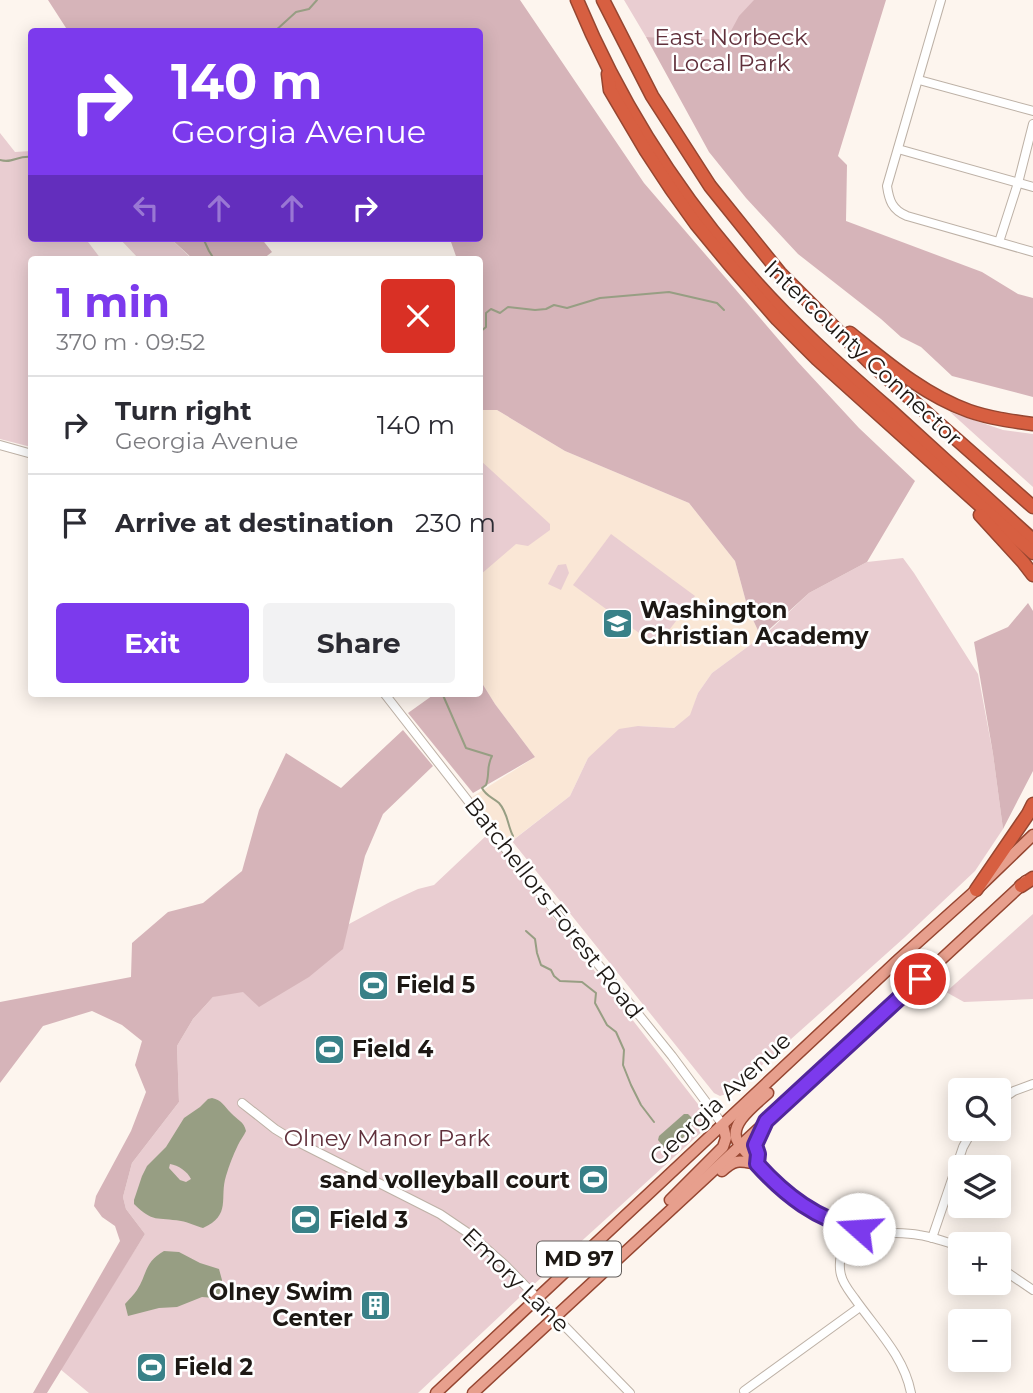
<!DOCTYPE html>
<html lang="en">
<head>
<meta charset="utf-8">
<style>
	body { margin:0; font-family:Montserrat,sans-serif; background:#f2f2f3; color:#2b2b33; height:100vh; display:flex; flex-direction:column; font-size:26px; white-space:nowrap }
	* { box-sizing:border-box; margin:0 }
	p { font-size:23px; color:#7c7c81 }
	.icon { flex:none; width:38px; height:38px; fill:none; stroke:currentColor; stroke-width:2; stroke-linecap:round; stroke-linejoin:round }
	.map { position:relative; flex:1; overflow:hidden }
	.sheet { position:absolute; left:28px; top:256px; width:455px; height:441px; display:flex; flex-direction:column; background:#fff; border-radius:7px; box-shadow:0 4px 18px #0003 }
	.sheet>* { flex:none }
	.guide { position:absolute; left:28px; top:28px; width:455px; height:214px; border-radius:7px; box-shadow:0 4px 18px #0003; background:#7c3aed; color:#fff; overflow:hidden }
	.tools { position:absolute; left:948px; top:1078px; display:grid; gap:14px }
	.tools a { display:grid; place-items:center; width:63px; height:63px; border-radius:7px; background:#fff; box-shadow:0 4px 18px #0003; font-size:35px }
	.pin { position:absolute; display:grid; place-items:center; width:60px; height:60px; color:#fff; margin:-30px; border:4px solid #fff; border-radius:50%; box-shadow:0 2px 7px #0007 }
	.me { position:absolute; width:77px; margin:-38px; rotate:289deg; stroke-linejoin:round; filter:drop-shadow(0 0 5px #0008) }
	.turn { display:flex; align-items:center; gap:24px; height:147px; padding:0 28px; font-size:32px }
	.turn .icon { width:91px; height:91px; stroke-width:2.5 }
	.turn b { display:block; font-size:49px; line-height:60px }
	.lanes { display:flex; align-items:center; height:66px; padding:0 28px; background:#0003; justify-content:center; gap:35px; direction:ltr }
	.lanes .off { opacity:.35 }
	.round { display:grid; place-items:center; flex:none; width:74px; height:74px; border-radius:7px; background:#f2f2f3 }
	.summary { display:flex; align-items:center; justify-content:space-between; height:119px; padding:0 28px }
	h1 { font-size:42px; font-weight:700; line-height:52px; color:#7c3aed }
	.action { display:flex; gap:14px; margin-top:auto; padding:14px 28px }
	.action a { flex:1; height:80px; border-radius:7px; background:#7c3aed; color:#fff; font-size:28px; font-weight:700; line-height:80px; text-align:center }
	.action a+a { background:#f2f2f3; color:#2b2b33 }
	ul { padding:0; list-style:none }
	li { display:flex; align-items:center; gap:21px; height:98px; padding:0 28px; border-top:2px solid #e1e1e2 }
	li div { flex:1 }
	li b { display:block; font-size:26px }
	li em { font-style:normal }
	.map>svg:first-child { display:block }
	.built { fill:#fae7d6 }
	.green { fill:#e9cdd1 }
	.forest { fill:#d6b4b9 }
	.water { fill:#979e83; fill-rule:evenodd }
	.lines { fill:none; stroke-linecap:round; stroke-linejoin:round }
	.stream { stroke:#979e83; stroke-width:2 }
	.minor-casing { stroke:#bdb1a6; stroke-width:10 }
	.major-casing { stroke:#964631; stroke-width:13 }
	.highway-casing { stroke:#964631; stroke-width:15 }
	.minor { stroke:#fff; stroke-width:8 }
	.major { stroke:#e79f8d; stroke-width:10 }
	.highway { stroke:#d75f41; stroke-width:12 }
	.route-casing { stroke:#51269a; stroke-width:18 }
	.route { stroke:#7c3aed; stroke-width:12 }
	.labels { text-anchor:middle; stroke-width:5; stroke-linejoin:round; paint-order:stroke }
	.shield { fill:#fff; stroke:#615d5a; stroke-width:2 }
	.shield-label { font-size:21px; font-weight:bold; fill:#1d1814 }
	.park-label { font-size:23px; fill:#60303b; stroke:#fff }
	.street-label { font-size:23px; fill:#1d1814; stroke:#fff }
	.poi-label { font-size:23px; font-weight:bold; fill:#1d1814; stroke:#fff; text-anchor:start }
</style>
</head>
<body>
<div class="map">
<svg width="1033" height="1393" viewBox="0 0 1033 1393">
	<rect width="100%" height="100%" fill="#fdf5ee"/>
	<path class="built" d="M480,410h17l68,41 124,52 46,58 13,48 13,28 -49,36 -14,20 -7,22 -17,13 -36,-2 -50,32 -18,38 -61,47 -37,-46 63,-40 -40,-53 -15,-24z"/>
	<g class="green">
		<path d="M624,0h208l-115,132 -50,-94 -21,-1z"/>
		<path d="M0,133l15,19 16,-1 1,87h53l16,21h-69l-1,188 -31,-8z"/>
		<path d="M119,238h51l22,21h-53z"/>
		<path d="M950,412l53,18 30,4v53z"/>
		<path d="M480,460l70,64v6l-22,16 -12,-2 -36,31z"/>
		<path d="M611,534l84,62 -38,50 -84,-61z"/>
		<path d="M903,558l11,15 64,101 15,80 10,75 -28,42 -70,66 -173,155 -12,4 -6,-3 -202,-252 58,-45 18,-38 31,-29 19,-3 36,2 16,-13 8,-22 14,-20 57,-42 40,-38 58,-31z"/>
		<path d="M566,564l3,9 -8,17 -13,-6 10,-19z"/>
		<path d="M488,834l220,283 -1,10 -188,171 -101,95h-329l-29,-24 85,-135 -19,-25 -3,-12 9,-34 47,-61 -2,-56 16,-27 20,-22 177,-95 28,-13 16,-4z"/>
		<path d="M1033,914v85l-69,3 -18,-10z"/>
	</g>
	<g class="forest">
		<path d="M48,0h472l124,183 153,178 62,67 56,53 -48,81 -58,31 -48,44 -13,-28 -13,-48 -46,-58 -124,-52 -68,-41h-17v-75l2,-1 -2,-8v-67h-23l-6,-17 2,-4h27v-206l-412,-1z"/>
		<path d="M754,0h132l-48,156 9,9 -1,56 136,51 36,22 15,4v99l-81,-21 -31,-29 -20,-10 -20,-18 -83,-65 -52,-56 -37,-46 -63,-115 80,3 13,-24z"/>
		<path d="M170,238h91l11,14 -9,7h-70z"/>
		<path d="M1028,603l5,8v160l-30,58 -10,-75 -19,-112 34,-15z"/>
		<path d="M480,680l15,24 40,53 -62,36 -65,-80 28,-20h44z"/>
		<path d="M403,730l30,36 -50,48 -18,42 -22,93 -34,28 -50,30 -16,-15 -30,5 -20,22 -16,27 2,56 -47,61 -9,34 3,12 19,25 -98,159h-14l87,-152 -5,-15 -13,-9 -8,-11 2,-10 35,-65 15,-39 -11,-27 7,-24 -20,-16 -30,-14 -49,15 -43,57v-81l131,-25 1,-34 36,-31 35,-9 39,-32 17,-61 27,-57 55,35z"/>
	</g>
	<g class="water">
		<path d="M212,1098c10,2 12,8 19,15 6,7 13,8 15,18 -2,5 -6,9 -8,14 -5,10 -9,21 -12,31 -7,22 6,39 -23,52 -7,-2 -15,-6 -22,-7 -24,-4 -28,2 -47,-17v-4l8,-24 5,-10 19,-19 18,-29 16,-11 8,-8zM170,1164c8,1 18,8 21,15l-5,3 -6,-2 -11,-12z"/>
		<path d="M684,1114h4l6,6v3l-9,13 -18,15 -9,-11 1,-4z"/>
		<path d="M164,1251l15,1 21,11 19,6 3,11 -3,16 -4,2 -13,-1 -25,10 -18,1 -31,8 -3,-12c4,-5 9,-9 12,-14 10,-15 7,-28 27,-39z"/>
	</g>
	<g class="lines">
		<g class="stream">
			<path d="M274,32l22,-20 13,-3 8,-9"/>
			<path d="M0,160c13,4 17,-5 32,-3"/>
			<path d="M203,238l6,13 5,8"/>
			<path d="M480,332l6,-5v-14l5,-4 9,4 8,-6 27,3 11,-1 8,-4 13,3 33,-10 69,-6 48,11 7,7"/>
			<path d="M442,693l24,55 26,8c-6,11 -2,18 -6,29l-4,3c4,8 10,9 17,15 9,10 8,21 14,33"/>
			<path d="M526,931l9,8 2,14 4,12 10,5 3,6 6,5 22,1 14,11 -1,10 12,22 9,7 8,18 -1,15 8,20 10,20 13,17"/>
		</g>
		<defs>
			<g id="minor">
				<path d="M941,0l-54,186c2,14 5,24 20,30l126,36"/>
				<path d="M919,80l114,31"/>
				<path d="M898,149l135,38"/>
				<path d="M999,242l19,-59 15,-59"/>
				<path d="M0,445l32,9"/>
				<path d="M384,693l130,167 158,196 51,69"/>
				<path d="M999,1101l15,-10 19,-7"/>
				<path d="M242,1103l33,26 13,8 152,77 31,21 34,30 125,128"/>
				<path d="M757,1164c30,34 67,60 114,67 16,3 32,1 48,4 14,2 28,7 42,12"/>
				<path d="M849,1227c-5,15 -12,33 -8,48 2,9 9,17 14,24 21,30 49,57 56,94"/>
				<path d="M932,1238l31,-91 10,-18"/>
				<path d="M999,1267l34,23"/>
				<path d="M744,1391l116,-84"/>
			</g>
			<g id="major">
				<path d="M757,1164c-6,-7 -14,-14 -19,-22 -11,-17 18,-38 30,-49"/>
				<path d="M757,1164l-1,-19 7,-19"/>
				<path d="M722,1171c14,-13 18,-10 35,-7"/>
				<path d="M670,1200l53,-53 3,-9 -3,-13"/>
				<path d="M436,1393l462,-433 78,-70 57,-55"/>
				<path d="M473,1393l553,-512"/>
			</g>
			<g id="highway">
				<path d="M577,0c41,99 100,192 170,272 43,50 92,93 141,136 48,44 97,88 145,132"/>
				<path d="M603,0l49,96 58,90 70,87 89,89 164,145"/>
				<path d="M608,74l2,16 36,61 25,38 25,35 33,40 48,55 40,40 216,194"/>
				<path d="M850,333c36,29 74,62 119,78 20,7 42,10 64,13"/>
				<path d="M980,515l43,47 10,13"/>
				<path d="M1021,886l12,-8"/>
				<path d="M976,890l52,-76 5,-10"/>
			</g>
		</defs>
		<use href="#minor" class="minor-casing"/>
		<use href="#major" class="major-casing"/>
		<use href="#highway" class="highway-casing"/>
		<use href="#minor" class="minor"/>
		<use href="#major" class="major"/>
		<use href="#highway" class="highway"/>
	</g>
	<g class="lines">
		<defs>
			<path id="route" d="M859,1229c-42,-9 -74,-34 -102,-65l1,-10 -3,-9 11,-24 154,-142"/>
		</defs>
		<use href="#route" class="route-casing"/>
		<use href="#route" class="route"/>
	</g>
	<defs>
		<symbol id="school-square" viewBox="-11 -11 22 22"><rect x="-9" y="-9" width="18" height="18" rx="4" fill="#398188" stroke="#fff"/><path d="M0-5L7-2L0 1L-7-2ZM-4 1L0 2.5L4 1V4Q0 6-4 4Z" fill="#fff"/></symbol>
		<symbol id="stadium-square" viewBox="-11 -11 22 22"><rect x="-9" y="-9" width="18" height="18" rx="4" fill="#398188" stroke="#fff"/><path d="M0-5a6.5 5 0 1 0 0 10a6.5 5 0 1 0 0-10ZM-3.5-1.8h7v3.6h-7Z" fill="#fff"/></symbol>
		<symbol id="building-square" viewBox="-11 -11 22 22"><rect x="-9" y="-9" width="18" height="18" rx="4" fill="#398188" stroke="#fff"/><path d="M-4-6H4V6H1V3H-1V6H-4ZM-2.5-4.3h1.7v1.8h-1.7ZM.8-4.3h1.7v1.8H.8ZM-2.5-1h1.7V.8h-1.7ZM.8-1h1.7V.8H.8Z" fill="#fff"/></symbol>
	</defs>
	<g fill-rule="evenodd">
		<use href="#school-square" x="600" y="606" width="35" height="35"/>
		<use href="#stadium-square" x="356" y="968" width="35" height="35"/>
		<use href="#stadium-square" x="312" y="1032" width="35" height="35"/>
		<use href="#stadium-square" x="576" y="1162" width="35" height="35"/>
		<use href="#stadium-square" x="288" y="1202" width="35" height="35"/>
		<use href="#building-square" x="358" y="1288" width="35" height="35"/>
		<use href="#stadium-square" x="134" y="1350" width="35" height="35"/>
	</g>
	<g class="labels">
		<rect class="shield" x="537" y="1241.5" width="84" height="35" rx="5"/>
		<g class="shield-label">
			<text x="579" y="1266">MD 97</text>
		</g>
		<g class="park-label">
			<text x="731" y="45">East Norbeck<tspan x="731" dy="26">Local Park</tspan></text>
			<text x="387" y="1146">Olney Manor Park</text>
		</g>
		<g class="street-label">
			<text transform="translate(863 353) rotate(43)" y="8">Intercounty Connector</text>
			<text transform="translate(554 908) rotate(52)" y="8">Batchellors Forest Road</text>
			<text transform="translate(720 1099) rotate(-43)" y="8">Georgia Avenue</text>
			<text transform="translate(516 1280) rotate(44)" y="8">Emory Lane</text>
		</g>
		<g class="poi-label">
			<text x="640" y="618">Washington<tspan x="640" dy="26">Christian Academy</tspan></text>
			<text x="396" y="993">Field 5</text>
			<text x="352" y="1057">Field 4</text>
			<text x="570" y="1188" text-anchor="end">sand volleyball court</text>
			<text x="329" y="1228">Field 3</text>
			<text x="353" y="1300" text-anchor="end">Olney Swim<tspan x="353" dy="26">Center</tspan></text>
			<text x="174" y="1375">Field 2</text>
		</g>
	</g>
</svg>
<div class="tools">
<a><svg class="icon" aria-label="search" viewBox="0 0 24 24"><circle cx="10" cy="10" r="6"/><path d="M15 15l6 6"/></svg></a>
<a><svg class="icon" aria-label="layers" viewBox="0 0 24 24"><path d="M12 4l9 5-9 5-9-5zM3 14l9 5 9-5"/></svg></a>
<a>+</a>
<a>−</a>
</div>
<div class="pin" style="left:920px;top:979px;background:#d93025"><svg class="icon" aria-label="arrive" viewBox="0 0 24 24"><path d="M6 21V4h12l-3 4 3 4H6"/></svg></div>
<svg class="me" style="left:859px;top:1229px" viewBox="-20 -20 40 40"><circle r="19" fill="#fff"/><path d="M0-13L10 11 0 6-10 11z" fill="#7c3aed"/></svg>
<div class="guide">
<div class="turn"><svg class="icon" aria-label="right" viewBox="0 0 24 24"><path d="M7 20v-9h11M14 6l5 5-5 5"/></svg><div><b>140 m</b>Georgia Avenue</div></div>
<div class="lanes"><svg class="icon off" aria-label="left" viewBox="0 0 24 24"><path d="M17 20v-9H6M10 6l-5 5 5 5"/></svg><svg class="icon off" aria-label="ahead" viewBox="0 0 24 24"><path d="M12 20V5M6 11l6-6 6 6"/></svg><svg class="icon off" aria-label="ahead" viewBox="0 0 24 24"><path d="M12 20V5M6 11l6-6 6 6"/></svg><svg class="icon" aria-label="right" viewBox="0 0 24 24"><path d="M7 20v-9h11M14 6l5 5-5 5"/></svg></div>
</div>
<section class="sheet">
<div class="summary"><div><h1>1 min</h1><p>370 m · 09:52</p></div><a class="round" style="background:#d93025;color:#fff"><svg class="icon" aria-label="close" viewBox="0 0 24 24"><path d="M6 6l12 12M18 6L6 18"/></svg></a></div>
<ul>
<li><svg class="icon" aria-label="right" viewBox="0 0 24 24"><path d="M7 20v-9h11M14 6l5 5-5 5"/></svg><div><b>Turn right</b><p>Georgia Avenue</p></div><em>140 m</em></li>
<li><svg class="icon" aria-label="arrive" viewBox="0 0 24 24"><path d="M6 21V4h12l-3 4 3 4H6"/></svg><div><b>Arrive at destination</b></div><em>230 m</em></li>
</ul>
<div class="action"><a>Exit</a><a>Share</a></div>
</section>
</div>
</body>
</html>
